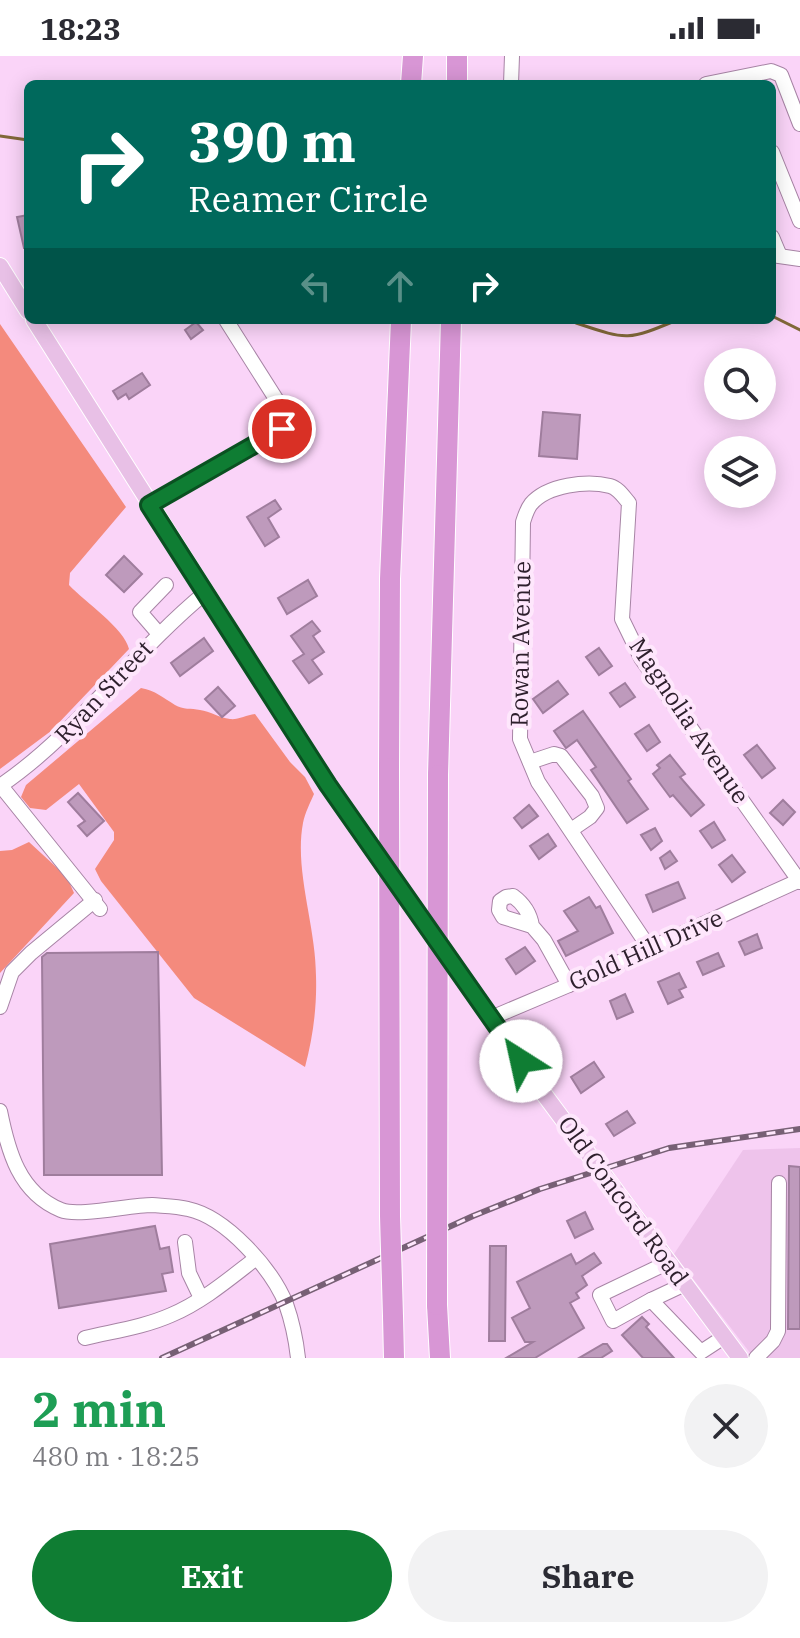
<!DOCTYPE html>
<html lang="en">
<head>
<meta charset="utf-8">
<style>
	body { margin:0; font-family:"IBM Plex Serif",serif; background:#f2f2f3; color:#2b2b33; height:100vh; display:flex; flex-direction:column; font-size:30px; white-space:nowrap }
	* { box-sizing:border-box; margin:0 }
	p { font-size:26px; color:#7c7c81 }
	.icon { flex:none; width:44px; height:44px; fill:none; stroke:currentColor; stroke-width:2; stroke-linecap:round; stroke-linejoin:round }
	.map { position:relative; height:1302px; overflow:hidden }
	.panel { display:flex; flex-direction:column; background:#fff; flex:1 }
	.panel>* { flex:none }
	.banner { position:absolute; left:24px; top:24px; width:752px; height:244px; border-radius:12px; box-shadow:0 4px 20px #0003; background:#00695c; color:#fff; overflow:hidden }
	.controls { position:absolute; left:704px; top:292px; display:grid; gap:16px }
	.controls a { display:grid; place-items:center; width:72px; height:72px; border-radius:50%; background:#fff; box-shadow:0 4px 20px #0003; font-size:40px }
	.pin { position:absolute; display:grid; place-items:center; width:68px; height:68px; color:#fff; margin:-34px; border:4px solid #fff; border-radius:50%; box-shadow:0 2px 8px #0007 }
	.me { position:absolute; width:88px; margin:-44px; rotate:325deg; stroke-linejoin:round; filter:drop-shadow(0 0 6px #0008) }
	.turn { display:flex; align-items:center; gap:28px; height:168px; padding:0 32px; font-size:36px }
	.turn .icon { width:104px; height:104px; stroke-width:2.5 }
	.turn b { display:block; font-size:56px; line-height:68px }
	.lanes { display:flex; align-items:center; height:76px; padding:0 32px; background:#0003; justify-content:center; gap:40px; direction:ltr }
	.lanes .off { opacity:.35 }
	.round { display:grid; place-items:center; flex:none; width:84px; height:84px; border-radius:42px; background:#f2f2f3 }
	.summary { display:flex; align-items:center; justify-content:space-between; height:136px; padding:0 32px }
	h1 { font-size:48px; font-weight:700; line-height:60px; color:#1e9e55 }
	.primary-button { display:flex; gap:16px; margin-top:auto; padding:16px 32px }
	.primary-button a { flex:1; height:92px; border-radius:48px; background:#0f7d33; color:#fff; font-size:32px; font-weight:700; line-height:92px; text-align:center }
	.primary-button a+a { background:#f2f2f3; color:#2b2b33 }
	.status { display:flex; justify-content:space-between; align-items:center; height:56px; padding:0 40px; background:#fff; direction:ltr }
	.status svg { height:22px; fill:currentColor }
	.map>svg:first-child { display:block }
	.built { fill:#eec3eb }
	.forest { fill:#f48a7d }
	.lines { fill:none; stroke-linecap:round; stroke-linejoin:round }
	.stream { stroke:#816839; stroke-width:3 }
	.building { fill:#be9abc; stroke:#9f7d9d; stroke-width:2 }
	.minor-casing { stroke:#a784a5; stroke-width:16 }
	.major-casing { stroke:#fff; stroke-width:18 }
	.highway-casing { stroke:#fff; stroke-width:22 }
	.minor { stroke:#fff; stroke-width:14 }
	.major { stroke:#e8c0e6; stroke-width:16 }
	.highway { stroke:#d896d5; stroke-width:20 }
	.rail-casing { stroke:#776075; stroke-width:6 }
	.rail { stroke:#fee7fc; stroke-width:3; stroke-dasharray:9; stroke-linecap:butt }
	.highway-bridge-casing { stroke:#fff; stroke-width:22; stroke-linecap:butt }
	.highway-bridge { stroke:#d896d5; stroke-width:20 }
	.route-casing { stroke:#0a5121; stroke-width:20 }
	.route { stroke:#0f7d33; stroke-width:14 }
	.labels { text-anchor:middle; stroke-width:8; stroke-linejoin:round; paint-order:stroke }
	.street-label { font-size:24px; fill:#2d1f2c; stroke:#fee7fc }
</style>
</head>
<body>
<div class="status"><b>18:23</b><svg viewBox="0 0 49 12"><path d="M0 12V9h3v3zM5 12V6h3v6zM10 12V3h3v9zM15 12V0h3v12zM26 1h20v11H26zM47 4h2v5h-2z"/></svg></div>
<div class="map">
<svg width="800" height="1302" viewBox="0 0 800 1302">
	<rect width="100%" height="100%" fill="#fad4f8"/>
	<path class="built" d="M800,1092v210h-46l-80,-104 69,-104z"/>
	<g class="forest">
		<path d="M0,268l126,183 -56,66 -1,12c15,16 56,44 60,64l-78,82 -51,38z"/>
		<path d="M141,632c15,3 21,9 34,17 8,5 16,3 25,5 10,1 19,8 30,9 8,1 16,-4 25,-5l35,48 15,15 9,17c-4,9 -9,19 -11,29 -9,47 13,103 13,153 1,31 -3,61 -11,91l-111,-69 -93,-117 -6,-12 19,-29v-8l-35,-48 -33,26 -16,-2 -9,-11 5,-12z"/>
		<path d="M29,786l38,35 7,16 -74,80v-122l12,-1z"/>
	</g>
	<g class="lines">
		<g class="stream">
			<path d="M0,80l28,4"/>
			<path d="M772,260l28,14"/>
			<path d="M574,264l2,3c51,17 51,18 101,-3"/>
		</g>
	</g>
	<g class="building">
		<path d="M28,159v33h-4l-7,-31z"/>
		<path d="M196,266l7,8 -12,9 -6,-9z"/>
		<path d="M142,317l8,12 -21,14 -3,-5 -8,5 -5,-8z"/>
		<path d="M543,356l37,3 -3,44 -38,-3z"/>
		<path d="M275,444l6,9 -13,9 11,19 -14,9 -18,-29z"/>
		<path d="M124,500l18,18 -18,18 -18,-17z"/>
		<path d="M308,524l9,16 -30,18 -9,-16z"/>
		<path d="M312,565l8,10 -7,5 11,16 -12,8 10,14 -13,9 -16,-22 11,-7 -13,-18z"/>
		<path d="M204,582l9,13 -33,25 -9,-13z"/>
		<path d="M599,592l13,18 -13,9 -13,-18z"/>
		<path d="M558,625l10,13 -25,19 -10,-14z"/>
		<path d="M625,627l10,14 -15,10 -10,-14z"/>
		<path d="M218,631l17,19 -13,11 -17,-18z"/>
		<path d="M583,655l48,68 -3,2 20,28 -21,14 -36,-53 5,-3 -19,-27 -11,8 -12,-17z"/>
		<path d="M649,669l11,17 -13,9 -12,-17z"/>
		<path d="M757,689l18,23 -13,10 -18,-23z"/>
		<path d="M670,699l15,19 -5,3 24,28 -13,11 -18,-21 -3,2 -17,-23 7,-6 -3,-3z"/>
		<path d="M78,737l26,28 -17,15 -9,-10 7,-5 -17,-19z"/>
		<path d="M783,744l12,12 -12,13 -13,-12z"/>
		<path d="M529,749l9,11 -16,12 -8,-10z"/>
		<path d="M714,766l11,18 -13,8 -12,-17z"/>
		<path d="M655,772l7,13 -11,9 -10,-15z"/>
		<path d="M548,778l8,12 -17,13 -9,-13z"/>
		<path d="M670,795l7,10 -12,8 -5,-11z"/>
		<path d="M732,799l13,17 -13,10 -13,-17z"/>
		<path d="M678,826l7,16 -32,14 -7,-17z"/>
		<path d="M589,841l7,11 4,-2 13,27 -47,23 -8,-15 20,-10 -14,-20z"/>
		<path d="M757,878l5,14 -17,7 -6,-13z"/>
		<path d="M525,891l10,14 -19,13 -10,-15z"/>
		<path d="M158,896l4,223h-118l-2,-218 5,-4z"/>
		<path d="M718,897l6,13 -21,9 -6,-13z"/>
		<path d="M679,917l7,14 -7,3 4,7 -15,7 -10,-22z"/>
		<path d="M625,938l8,18 -16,7 -7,-18z"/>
		<path d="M594,1006l10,15 -23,16 -10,-16z"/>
		<path d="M627,1055l8,12 -21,13 -8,-12z"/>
		<path d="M789,1110l11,1v162h-12z"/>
		<path d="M585,1156l8,17 -18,9 -8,-17z"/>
		<path d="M155,1170l5,23 9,-2 4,25 -11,2 4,17 -107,17 -9,-64z"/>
		<path d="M490,1190h16l-1,95h-16z"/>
		<path d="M594,1197l7,10 -19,13 5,9 -11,8 3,5 -9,5 14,25 -49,30h-29l27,-16h-8l-13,-24 18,-10 -13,-26 54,-28 5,10z"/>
		<path d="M642,1261l7,7 -3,3 28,31h-31l-21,-23z"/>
		<path d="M603,1288h4l5,7 -11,7h-22z"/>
	</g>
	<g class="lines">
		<defs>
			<g id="minor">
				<path d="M511,28l1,-28"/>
				<path d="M706,28l65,-13 10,4 19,49"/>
				<path d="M772,96l28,69"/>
				<path d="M772,181l8,19"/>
				<path d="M772,199l28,4"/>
				<path d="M149,449l133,-76 3,-8 -2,-11 -57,-90"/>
				<path d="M159,578l-19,-22 26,-27"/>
				<path d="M530,706l24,-8 7,2 31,40 5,12 -7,9 -19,13"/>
				<path d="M0,730c78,-53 132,-133 205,-193"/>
				<path d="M1,730l99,123"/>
				<path d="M532,870c-2,-13 -8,-22 -19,-30l-7,1 -6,4 -1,9 4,7 29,9 12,14 25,45"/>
				<path d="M650,893l-112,-167 -18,-43 3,-217c2,-6 4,-13 8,-18 16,-19 56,-24 79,-18 8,2 13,10 19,17l-7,116 19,39 159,224"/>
				<path d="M0,951l12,-35 19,-19 64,-53"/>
				<path d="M491,962l78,-33 231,-105"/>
				<path d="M0,1055c8,40 19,82 61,99 17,7 69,-5 91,-5 11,1 25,1 36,4 38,8 84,60 98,95 6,17 10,36 12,54"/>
				<path d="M185,1186l4,31 12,25"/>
				<path d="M669,1206l-69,33 13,26 38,-21 50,52 23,-15"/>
				<path d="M651,1244l34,-16"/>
				<path d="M85,1282c29,-7 59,-11 86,-23 31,-13 58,-36 84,-56"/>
				<path d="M756,1302l17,-17 5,-10 1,-148"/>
			</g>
			<g id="major">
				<path d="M0,210l28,45"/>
				<path d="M34,264l294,465 207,297 205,276"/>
			</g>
			<g id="highway">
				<path d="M411,28l2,-28"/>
				<path d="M457,28v-28"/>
				<path d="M389,712l1,-189 11,-259"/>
				<path d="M438,719l13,-455"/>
				<path d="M437,1249l3,53"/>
				<path d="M393,1260l1,42"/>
			</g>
		</defs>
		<use href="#minor" class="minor-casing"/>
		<use href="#major" class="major-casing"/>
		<use href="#highway" class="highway-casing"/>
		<use href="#minor" class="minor"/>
		<use href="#major" class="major"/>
		<use href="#highway" class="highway"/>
		<defs>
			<path id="rail" d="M162,1302l311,-142 67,-27 129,-41 131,-19"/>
		</defs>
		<use href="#rail" class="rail-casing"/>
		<use href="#rail" class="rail"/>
		<defs>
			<g id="highway-bridge">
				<path d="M389,712l1,448 3,100"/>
				<path d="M437,1249l1,-530"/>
			</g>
		</defs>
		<use href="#highway-bridge" class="highway-bridge-casing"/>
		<use href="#highway-bridge" class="highway-bridge"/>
	</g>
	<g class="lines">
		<defs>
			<path id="route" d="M282,373l-133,76 179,280 193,276"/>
		</defs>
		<use href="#route" class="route-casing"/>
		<use href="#route" class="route"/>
	</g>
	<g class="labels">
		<g class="street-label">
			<text transform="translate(521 588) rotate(-89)" y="8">Rowan Avenue</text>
			<text transform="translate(104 636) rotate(-47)" y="8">Ryan Street</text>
			<text transform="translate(689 665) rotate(56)" y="8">Magnolia Avenue</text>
			<text transform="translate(646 894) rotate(-24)" y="8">Gold Hill Drive</text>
			<text transform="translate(623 1145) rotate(54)" y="8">Old Concord Road</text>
		</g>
	</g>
</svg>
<div class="controls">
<a><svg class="icon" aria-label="search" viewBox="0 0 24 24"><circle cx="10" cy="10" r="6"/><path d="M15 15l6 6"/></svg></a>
<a><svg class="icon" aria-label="layers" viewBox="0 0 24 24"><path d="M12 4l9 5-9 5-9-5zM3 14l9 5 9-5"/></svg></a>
</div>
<div class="pin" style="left:282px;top:373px;background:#d93025"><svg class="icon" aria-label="arrive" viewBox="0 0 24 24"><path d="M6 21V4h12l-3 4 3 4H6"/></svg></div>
<svg class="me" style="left:521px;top:1005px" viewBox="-20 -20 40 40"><circle r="19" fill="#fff"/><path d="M0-13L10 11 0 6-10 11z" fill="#0f7d33"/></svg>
<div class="banner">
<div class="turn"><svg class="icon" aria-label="right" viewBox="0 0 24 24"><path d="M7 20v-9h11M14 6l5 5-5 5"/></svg><div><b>390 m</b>Reamer Circle</div></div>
<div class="lanes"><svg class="icon off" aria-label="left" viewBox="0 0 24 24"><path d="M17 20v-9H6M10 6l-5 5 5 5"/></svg><svg class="icon off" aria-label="ahead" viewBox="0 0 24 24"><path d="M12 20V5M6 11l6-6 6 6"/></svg><svg class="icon" aria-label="right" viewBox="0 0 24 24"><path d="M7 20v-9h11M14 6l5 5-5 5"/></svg></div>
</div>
</div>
<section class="panel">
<div class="summary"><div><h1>2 min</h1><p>480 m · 18:25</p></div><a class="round"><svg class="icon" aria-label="close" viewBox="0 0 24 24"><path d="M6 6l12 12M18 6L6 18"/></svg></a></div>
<div class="primary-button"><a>Exit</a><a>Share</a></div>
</section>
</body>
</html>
